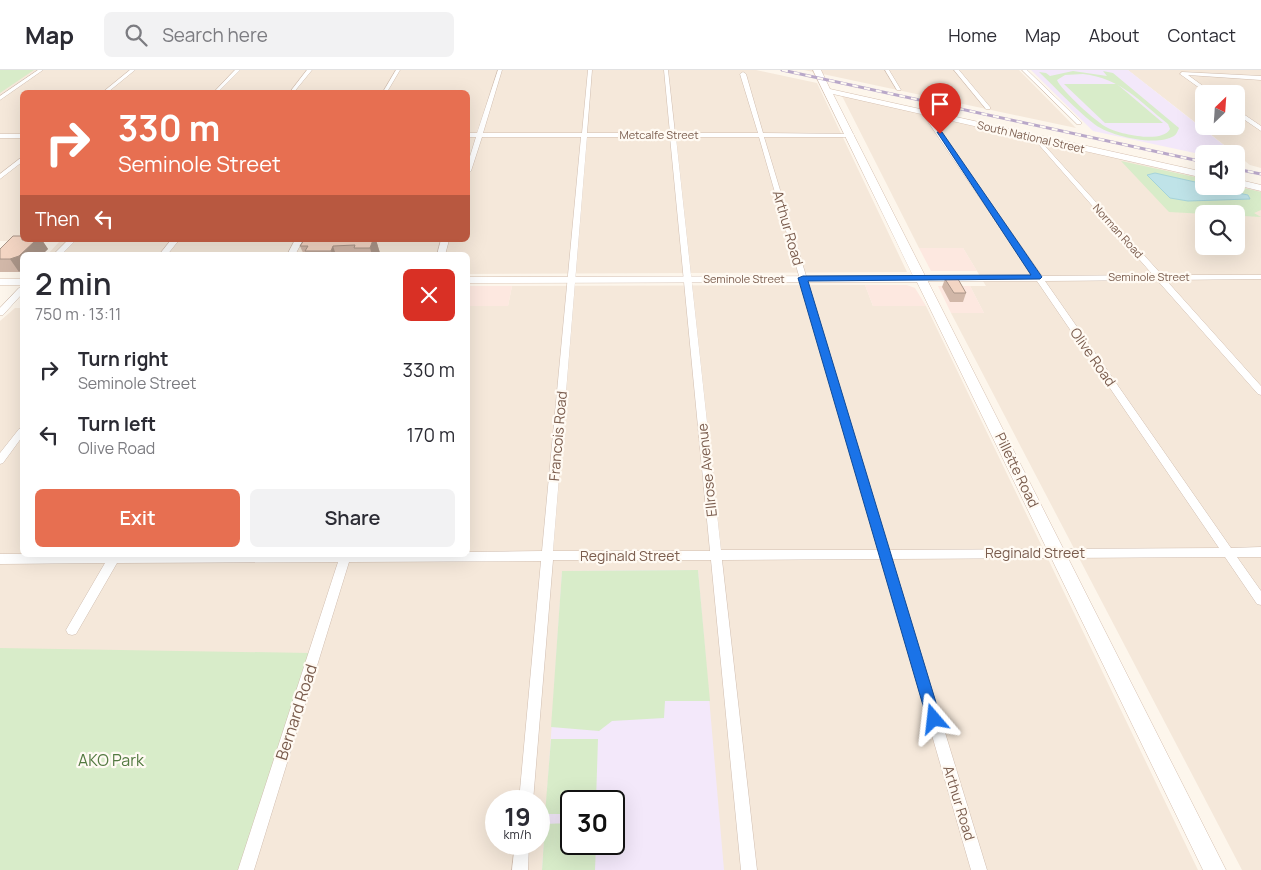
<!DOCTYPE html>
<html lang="en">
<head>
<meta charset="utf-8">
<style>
	body { margin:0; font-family:Manrope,sans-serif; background:#f2f2f3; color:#2b2b33; height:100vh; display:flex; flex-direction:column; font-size:19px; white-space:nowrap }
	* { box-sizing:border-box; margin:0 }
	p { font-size:16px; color:#7c7c81 }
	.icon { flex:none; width:28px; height:28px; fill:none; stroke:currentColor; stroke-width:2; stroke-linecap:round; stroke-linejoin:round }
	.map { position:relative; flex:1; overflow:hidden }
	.side { position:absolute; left:20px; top:182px; width:450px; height:305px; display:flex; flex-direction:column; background:#fff; border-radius:8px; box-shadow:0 5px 20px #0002 }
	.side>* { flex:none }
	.banner { position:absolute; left:20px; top:20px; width:450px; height:152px; border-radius:8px; box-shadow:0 5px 20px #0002; background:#e76f51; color:#fff; overflow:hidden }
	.needle { width:32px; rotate:25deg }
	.controls { position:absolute; left:1195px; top:15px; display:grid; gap:10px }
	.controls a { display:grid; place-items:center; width:50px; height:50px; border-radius:8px; background:#fff; box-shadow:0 5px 20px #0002; font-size:25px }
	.speed { position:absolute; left:485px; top:720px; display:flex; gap:10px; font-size:25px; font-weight:700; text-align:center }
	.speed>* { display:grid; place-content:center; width:65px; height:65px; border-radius:50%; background:#fff; box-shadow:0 5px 20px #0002; line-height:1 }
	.speed small { font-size:12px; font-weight:400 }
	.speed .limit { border:2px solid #111; border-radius:8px; background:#fff; color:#111 }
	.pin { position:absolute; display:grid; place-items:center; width:42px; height:42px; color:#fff; margin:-51px -21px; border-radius:50% 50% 50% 0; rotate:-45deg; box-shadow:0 0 5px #0007 }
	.pin .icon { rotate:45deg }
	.me { position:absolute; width:55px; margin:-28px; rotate:343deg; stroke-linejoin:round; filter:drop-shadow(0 0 4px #0008) }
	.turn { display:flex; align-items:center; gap:18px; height:105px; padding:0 15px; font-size:22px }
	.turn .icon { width:65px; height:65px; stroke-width:2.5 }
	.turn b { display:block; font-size:35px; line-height:42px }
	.then { display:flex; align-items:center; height:48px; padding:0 15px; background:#0003; gap:10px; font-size:19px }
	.round { display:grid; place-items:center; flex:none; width:52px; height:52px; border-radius:8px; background:#f2f2f3 }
	.summary { display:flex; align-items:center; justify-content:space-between; height:85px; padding:0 15px }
	h1 { font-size:30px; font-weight:600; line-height:38px }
	.cta { display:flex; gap:10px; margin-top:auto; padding:10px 15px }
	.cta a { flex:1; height:58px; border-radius:8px; background:#e76f51; color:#fff; font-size:20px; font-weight:600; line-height:58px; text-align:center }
	.cta a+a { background:#f2f2f3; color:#2b2b33 }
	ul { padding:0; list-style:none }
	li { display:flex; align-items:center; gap:15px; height:65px; padding:0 15px }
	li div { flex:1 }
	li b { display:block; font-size:19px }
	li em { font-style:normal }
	header { display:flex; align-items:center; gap:30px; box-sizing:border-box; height:70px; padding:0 25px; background:#fff; border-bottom:1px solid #e1e1e2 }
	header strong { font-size:24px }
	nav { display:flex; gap:28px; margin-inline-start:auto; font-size:18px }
	.search { width:350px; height:45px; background:#f2f2f3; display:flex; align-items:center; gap:12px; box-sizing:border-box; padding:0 18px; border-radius:8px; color:#7c7c81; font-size:19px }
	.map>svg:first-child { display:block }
	.residential { fill:#f5e8da; fill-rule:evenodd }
	.commercial { fill:#fde8e0 }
	.education { fill:#f3e8fa; fill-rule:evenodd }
	.green { fill:#d8ecc9; fill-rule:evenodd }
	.water { fill:#bfe3e8; stroke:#a5d3da }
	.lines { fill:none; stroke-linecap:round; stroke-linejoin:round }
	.street-casing { stroke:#d1beb0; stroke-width:1 }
	.secondary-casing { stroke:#d6c0b0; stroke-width:1 }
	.street { fill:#fff; fill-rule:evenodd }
	.secondary { fill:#fff; fill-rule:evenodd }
	.rail-casing { stroke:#b9a8c9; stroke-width:3 }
	.rail { stroke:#fffaf3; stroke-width:2; stroke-dasharray:6; stroke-linecap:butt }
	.wall { fill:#d1b7a8 }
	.shaded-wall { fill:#aa9588 }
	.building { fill:#f3d5c3; stroke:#aa9588 }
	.route { fill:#1a73e8; stroke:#114b97 }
	.labels { text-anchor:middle; stroke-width:4.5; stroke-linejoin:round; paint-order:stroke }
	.far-street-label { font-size:11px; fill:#7a5c4d; stroke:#fffaf3 }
	.street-label { font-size:14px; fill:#7a5c4d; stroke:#fffaf3 }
	.near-street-label { font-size:16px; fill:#7a5c4d; stroke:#fffaf3 }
	.near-park-label { font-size:16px; fill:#537a41; stroke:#fffaf3 }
</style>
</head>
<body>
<header>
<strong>Map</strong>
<div class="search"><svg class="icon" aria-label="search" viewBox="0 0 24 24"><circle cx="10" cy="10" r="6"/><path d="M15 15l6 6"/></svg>Search here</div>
<nav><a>Home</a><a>Map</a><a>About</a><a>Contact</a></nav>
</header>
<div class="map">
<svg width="1261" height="800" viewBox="0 0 1261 800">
	<rect width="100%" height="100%" fill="#fdf6ec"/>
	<g class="residential">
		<path d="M0,0h756l61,13 90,189 -439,2v-19h-421l12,-13 -59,-1zM22,22h446v148h-446z"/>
		<path d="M804,0h215l57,58z"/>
		<path d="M1128,0h133v98l-11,-3zM1204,24h32v32h-32z"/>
		<path d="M842,26l362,82v8h32l25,5v679h-19l-291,-557h33l-14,-27h16l-23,-38h-44zM1204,144h32v32h-32z"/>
		<path d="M865,215l8,21h53l272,564h-1198v-549l15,-13h7v247h446v-249h40l4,-20zM496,731h43v43h-43zM571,731h43v43h-43z"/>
	</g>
	<g class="commercial">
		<path d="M919,178h44l14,23h-46z"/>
		<path d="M865,215h42l8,3 11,18h-53z"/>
		<path d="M468,216h44l-4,20h-40z"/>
		<path d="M938,216h32l14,27h-33z"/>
	</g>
	<g class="education">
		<path d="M1031,0h97l107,84 -31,1 -111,-24z"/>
		<path d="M698,500l26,300h-182l20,-299zM571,731h43v43h-43z"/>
	</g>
	<g class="green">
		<path d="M0,0h34l-34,23z"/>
		<path d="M1073,1l34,5 -4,-5 10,2 66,55c-1,2 -2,6 -5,8 -18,11 -66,0 -81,-13 -19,-15 -36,-34 -54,-51l7,1 4,3zM1083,4c38,4 57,28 85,50l2,5c-8,15 -50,5 -62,-1 -11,-5 -47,-38 -51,-48l8,-5z"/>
		<path d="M1064,14h53l46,39h-58z"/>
		<path d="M1121,91l83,18v7h31l26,6v18l-7,3 7,4 -92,-5z"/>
		<path d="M698,500l12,131h-45l-1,17 -52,3 -13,10 -48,-4 11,-156z"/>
		<path d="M0,578l310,5 -70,217h-240z"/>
		<path d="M551,669h47l-2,62h-25v13h-26z"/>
		<path d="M571,753v21h25l-1,26h-53l3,-46z"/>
	</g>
	<path class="water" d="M1155,103l49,11v2l44,9 2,4 -62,2 -18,-3 -23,-23z"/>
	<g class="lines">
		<defs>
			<g id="street">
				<path d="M38,0h5l-43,30v-4z"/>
				<path d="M130,0h5l-27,22h-5z"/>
				<path d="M235,0h5l-22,22h-4z"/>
				<path d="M307,0h5l-18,22h-4z"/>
				<path d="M396,0h4l-13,22h-4z"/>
				<path d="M498,0h4l-19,63h99l6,-63h4l-5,63h83l-6,-63h4l7,63h83l-18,-59 3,-2 3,2 17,59 90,1 1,1 -3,2h-87l125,413 330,-2 -182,-267h-116l-4,-2 4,-2 112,-1 -111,-163 1,-1h4l115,164 111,-1 -120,-137v-2l2,-1 127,140h99v4l-95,1 95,106v9l-3,-1 -101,-114 -112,1 186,267 30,-1v10h-24l24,34v14l-4,-1 -32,-47 -333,2 95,311h-16l-90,-311 -159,1 35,310h-16l-30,-310h-158l-20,241h-14l22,-240 -192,1 -95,308h-16l100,-308 -221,1 -41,71 -4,1 -4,-1 -2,-4 39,-67 -105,1v-10l468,1v-3l74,-1 39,-414h-99l-11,34 -3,2v-10l8,-26h-8v-4h9zM587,67h83l40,414h-157zM676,67h83l119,413h-157z"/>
				<path d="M885,0h4l12,20h-4z"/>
				<path d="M954,0h5l31,37v2h-4z"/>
				<path d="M1022,0h5l54,52v2h-4z"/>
				<path d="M1182,2l79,4v4l-73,-5 26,19h-6l-28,-20z"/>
				<path d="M1236,39l25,17v5l-25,-17z"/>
				<rect x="0" y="64" width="22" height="4"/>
				<path d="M22,87v5l-22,17v-5z"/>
				<path d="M68,170h8l-15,15h-8z"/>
				<path d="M171,170h8l-12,15h-8z"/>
				<path d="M295,170h8l-8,15h-8z"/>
				<path d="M441,170h8l-4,15h-8z"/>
				<path d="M19,218h3v6l-19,21h-3v-7z"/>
				<path d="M22,358v9l-19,26 -3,1v-11l19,-24z"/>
				<path d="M515,774h14l-1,26h-16z"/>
			</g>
			<g id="secondary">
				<path d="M813,0h8l9,19 374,83v6l-371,-84 393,776h-23l-286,-588 -449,1v-6l445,-1z"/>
				<path d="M1236,109l25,6v6l-25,-6z"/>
				<rect x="0" y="209" width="22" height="6"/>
			</g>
		</defs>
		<use href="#street" class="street-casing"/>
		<use href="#secondary" class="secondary-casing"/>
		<use href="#street" class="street"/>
		<use href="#secondary" class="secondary"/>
		<defs>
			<g id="rail">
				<path d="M782,0l422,92"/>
				<path d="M1236,99l25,5"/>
			</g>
		</defs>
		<use href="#rail" class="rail-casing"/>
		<use href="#rail" class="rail"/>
	</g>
	<g class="wall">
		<path d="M22,170h20l6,9 -29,23h-19v-23z"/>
		<path d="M304,170h72l4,13 -1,2h-75l-4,-9z"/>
		<path d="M945,209l21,14 -3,9h-13l-8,-15z"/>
	</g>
	<g class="shaded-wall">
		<path d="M36,170h6l6,9 -6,6h-20v15l-3,2 -9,-13z"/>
		<path d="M373,170h3l4,13 -1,2h-7l-2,-7z"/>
		<path d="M333,176l3,9h-4l-1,-4z"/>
	</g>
	<g class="building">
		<path d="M13,166h9v4h14l-17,16 -9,3h-10v-10z"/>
		<path d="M304,170h69l-3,8h-16l1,-3 -22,1 -2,5h-26l3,-5h-8z"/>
		<path d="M945,209h13l8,14h-12z"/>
	</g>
	<path class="route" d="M937,62h5l100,145 -2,2 -232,2 133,438 -2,6 -5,2 -5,-2 -2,-6 -129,-441 5,-2 228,-1z"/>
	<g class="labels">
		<g class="far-street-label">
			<text x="659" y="69">Metcalfe Street</text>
			<text transform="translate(1031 67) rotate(13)" y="4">South National Street</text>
			<text transform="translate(1118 161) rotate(48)" y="4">Norman Road</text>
			<text x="1149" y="211">Seminole Street</text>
			<text x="744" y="213">Seminole Street</text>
		</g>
		<g class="street-label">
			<text transform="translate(788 158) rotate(74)" y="5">Arthur Road</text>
			<text transform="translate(1093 287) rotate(55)" y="5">Olive Road</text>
			<text transform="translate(558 366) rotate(-85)" y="5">Francois Road</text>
			<text transform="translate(707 400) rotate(-96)" y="5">Ellrose Avenue</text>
			<text transform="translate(1017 400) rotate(64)" y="5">Pillette Road</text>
			<text x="1035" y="488">Reginald Street</text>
			<text x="630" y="491">Reginald Street</text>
			<text transform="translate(959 733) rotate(73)" y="5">Arthur Road</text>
		</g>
		<g class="near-street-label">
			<text transform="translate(296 642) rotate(-72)" y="6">Bernard Road</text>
		</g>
		<g class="near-park-label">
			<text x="111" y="696">AKO Park</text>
		</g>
	</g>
</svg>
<div class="controls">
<a><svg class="needle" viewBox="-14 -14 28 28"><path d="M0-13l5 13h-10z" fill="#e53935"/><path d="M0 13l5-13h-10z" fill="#7c7c81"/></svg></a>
<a><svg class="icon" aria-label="sound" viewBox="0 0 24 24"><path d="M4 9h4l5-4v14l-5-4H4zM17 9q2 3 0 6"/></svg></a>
<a><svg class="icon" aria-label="search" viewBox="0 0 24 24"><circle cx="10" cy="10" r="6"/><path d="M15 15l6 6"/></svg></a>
</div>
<div class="speed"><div>19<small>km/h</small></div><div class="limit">30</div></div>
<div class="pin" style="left:940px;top:64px;background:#d93025"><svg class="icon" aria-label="arrive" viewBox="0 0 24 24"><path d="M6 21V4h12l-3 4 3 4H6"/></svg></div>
<svg class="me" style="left:934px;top:649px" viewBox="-20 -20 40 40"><path d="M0-17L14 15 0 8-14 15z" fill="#1a73e8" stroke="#fff" stroke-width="4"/></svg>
<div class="banner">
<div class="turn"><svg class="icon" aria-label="right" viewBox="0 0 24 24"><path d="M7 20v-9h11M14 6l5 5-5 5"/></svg><div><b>330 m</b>Seminole Street</div></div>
<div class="then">Then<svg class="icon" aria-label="left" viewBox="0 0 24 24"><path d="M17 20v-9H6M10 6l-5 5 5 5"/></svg></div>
</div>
<section class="side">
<div class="summary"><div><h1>2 min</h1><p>750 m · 13:11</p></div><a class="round" style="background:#d93025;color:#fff"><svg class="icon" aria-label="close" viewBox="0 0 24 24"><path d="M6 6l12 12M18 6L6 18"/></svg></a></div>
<ul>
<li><svg class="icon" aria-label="right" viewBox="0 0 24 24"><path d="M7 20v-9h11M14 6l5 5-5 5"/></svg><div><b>Turn right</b><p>Seminole Street</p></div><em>330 m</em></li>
<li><svg class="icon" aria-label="left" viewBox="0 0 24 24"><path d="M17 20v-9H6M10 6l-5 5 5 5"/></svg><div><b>Turn left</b><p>Olive Road</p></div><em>170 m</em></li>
</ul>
<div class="cta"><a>Exit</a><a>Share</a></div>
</section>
</div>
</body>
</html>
